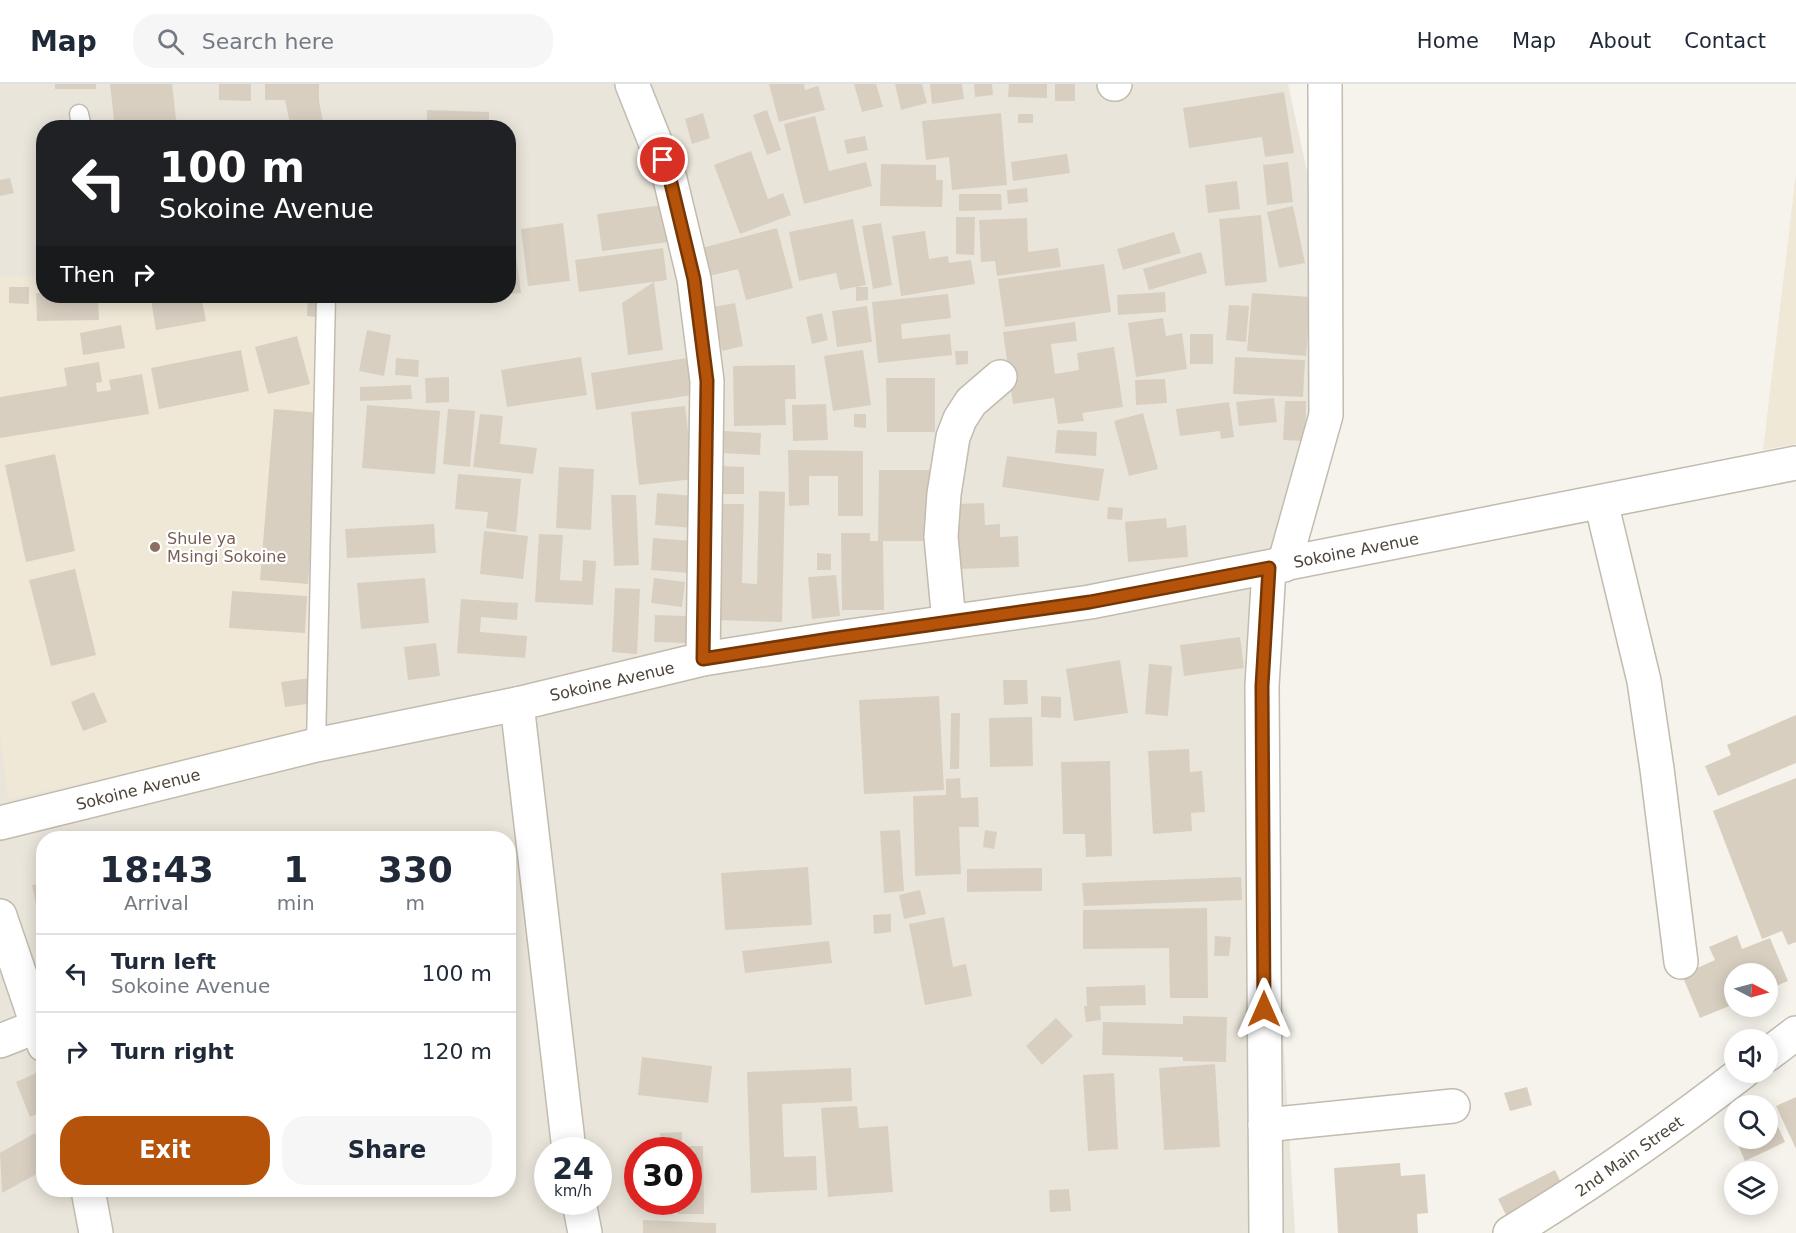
<!DOCTYPE html>
<html lang="en">
<head>
<meta charset="utf-8">
<style>
	body { margin:0; font-family:"DejaVu Sans",sans-serif; background:#f6f6f7; color:#1f2937; height:100vh; display:flex; flex-direction:column; font-size:22px; white-space:nowrap }
	* { box-sizing:border-box; margin:0 }
	p { font-size:20px; color:#747a83 }
	.icon { flex:none; width:33px; height:33px; fill:none; stroke:currentColor; stroke-width:2; stroke-linecap:round; stroke-linejoin:round }
	.map { position:relative; flex:1; overflow:hidden }
	.drawer { position:absolute; left:36px; top:747px; width:480px; height:366px; display:flex; flex-direction:column; background:#fff; border-radius:24px; box-shadow:0 3px 15px #0003 }
	.drawer>* { flex:none }
	.hud { position:absolute; left:36px; top:36px; width:480px; height:183px; border-radius:24px; box-shadow:0 3px 15px #0003; background:#202124; color:#fff; overflow:hidden }
	.needle { width:39px; rotate:96deg }
	.buttons { position:absolute; left:1724px; top:879px; display:grid; gap:12px }
	.buttons a { display:grid; place-items:center; width:54px; height:54px; border-radius:50%; background:#fff; box-shadow:0 3px 15px #0003; font-size:30px }
	.speed { position:absolute; left:534px; top:1053px; display:flex; gap:12px; font-size:30px; font-weight:700; text-align:center }
	.speed>* { display:grid; place-content:center; width:78px; height:78px; border-radius:50%; background:#fff; box-shadow:0 3px 15px #0003; line-height:1 }
	.speed small { font-size:15px; font-weight:400 }
	.speed .limit { border:9px solid #d22; background:#fff; color:#111 }
	.pin { position:absolute; display:grid; place-items:center; width:51px; height:51px; color:#fff; margin:-26px; border:3px solid #fff; border-radius:50%; box-shadow:0 2px 6px #0007 }
	.me { position:absolute; width:66px; margin:-33px; rotate:0deg; stroke-linejoin:round; filter:drop-shadow(0 0 4px #0008) }
	.turn { display:flex; align-items:center; gap:21px; height:126px; padding:0 24px; font-size:27px }
	.turn .icon { width:78px; height:78px; stroke-width:2.5 }
	.turn b { display:block; font-size:42px; line-height:51px }
	.then { display:flex; align-items:center; height:57px; padding:0 24px; background:#0003; gap:12px; font-size:22px }
	.eta { display:flex; justify-content:space-evenly; align-items:center; height:102px; text-align:center }
	.eta b { font-size:36px; font-weight:700; line-height:42px }
	.action { display:flex; gap:12px; margin-top:auto; padding:12px 24px }
	.action a { flex:1; height:69px; border-radius:24px; background:#b45309; color:#fff; font-size:24px; font-weight:700; line-height:69px; text-align:center }
	.action a+a { background:#f6f6f7; color:#1f2937 }
	ul { padding:0; list-style:none }
	li { display:flex; align-items:center; gap:18px; height:78px; padding:0 24px; border-top:2px solid #e0e1e3 }
	li div { flex:1 }
	li b { display:block; font-size:22px }
	li em { font-style:normal }
	header { display:flex; align-items:center; gap:36px; box-sizing:border-box; height:84px; padding:0 30px; background:#fff; border-bottom:2px solid #e0e1e3 }
	header strong { font-size:28px }
	nav { display:flex; gap:33px; margin-inline-start:auto; font-size:21px }
	.search { width:420px; height:54px; background:#f6f6f7; display:flex; align-items:center; gap:15px; box-sizing:border-box; padding:0 21px; border-radius:24px; color:#747a83; font-size:22px }
	.map>svg:first-child { display:block }
	.residential { fill:#eae5da; fill-rule:evenodd }
	.education { fill:#efe8d6 }
	.building { fill:#d8cfc1 }
	.lines { fill:none; stroke-linecap:round; stroke-linejoin:round }
	.service-casing { stroke:#c2bbae; stroke-width:21 }
	.minor-casing { stroke:#c2bbae; stroke-width:36 }
	.tertiary-casing { stroke:#c2bbae; stroke-width:36 }
	.service { stroke:#fff; stroke-width:18 }
	.minor { stroke:#fff; stroke-width:33 }
	.tertiary { stroke:#fff; stroke-width:33 }
	.route-casing { stroke:#753606; stroke-width:15 }
	.route { stroke:#b45309; stroke-width:10 }
	.education-dot { fill:#8d6e63; stroke:#fff; stroke-width:2 }
	.labels { text-anchor:middle; stroke-width:4.5; stroke-linejoin:round; paint-order:stroke }
	.education-label { font-size:16px; fill:#785e54; stroke:#fff; text-anchor:start }
	.street-label { font-size:16px; fill:#4b4439; stroke:#fff }
</style>
</head>
<body>
<header>
<strong>Map</strong>
<div class="search"><svg class="icon" aria-label="search" viewBox="0 0 24 24"><circle cx="10" cy="10" r="6"/><path d="M15 15l6 6"/></svg>Search here</div>
<nav><a>Home</a><a>Map</a><a>About</a><a>Contact</a></nav>
</header>
<div class="map">
<svg width="1796" height="1149" viewBox="0 0 1796 1149">
	<rect width="100%" height="100%" fill="#f6f3ec"/>
	<path class="residential" d="M0,0h1288l29,133 -4,231 -52,213 34,572h-1295zM44,44h464v168h-464zM44,754h464v352h-464zM548,1066h50v52h-50zM638,1066h50v52h-50z"/>
	<g class="education">
		<path d="M1796,90v270l-33,6z"/>
		<path d="M43,192l1,20h287l-4,111 -1,324 -318,68 -8,-67v-455z"/>
	</g>
	<g class="building">
		<rect x="55" y="0" width="41" height="5"/>
		<path d="M110,0h62l5,44h-62z"/>
		<path d="M219,0h32v17l-32,-1z"/>
		<path d="M265,0h54v17l5,27h-33l-6,-28h-20z"/>
		<path d="M769,0h35l1,6 13,-4 7,24 -46,12z"/>
		<path d="M854,0h22l7,23 -21,5z"/>
		<path d="M895,0h27l5,19 -26,7z"/>
		<path d="M930,0h32l2,15 -32,5z"/>
		<path d="M974,0h18l1,11 -18,2z"/>
		<path d="M1009,0h38v14l-39,-1z"/>
		<rect x="1055" y="0" width="20" height="17"/>
		<path d="M1284,8l10,61 -29,4 -3,-20 -73,11 -6,-40z"/>
		<path d="M427,26l62,2v16h-62z"/>
		<path d="M767,26l14,40 -14,5 -14,-40z"/>
		<path d="M703,29l7,25 -18,6 -7,-25z"/>
		<path d="M1001,29l6,72 -55,5 -3,-33 -23,3 -4,-39z"/>
		<rect x="1018" y="30" width="15" height="9"/>
		<path d="M815,32l14,55 37,-9 6,24 -68,18 -20,-80z"/>
		<path d="M244,36v8h-41v-7z"/>
		<path d="M865,52l3,14 -21,4 -3,-14z"/>
		<path d="M751,67l17,48 15,-6 8,22 -51,19 -26,-69z"/>
		<path d="M1067,70l3,19 -57,8 -2,-19z"/>
		<path d="M1288,78l5,40 -26,3 -4,-40z"/>
		<path d="M881,80l55,1v15h7l-1,27 -62,-1z"/>
		<path d="M10,94l4,15 -14,3v-16z"/>
		<path d="M1237,97l3,28 -32,4 -3,-28z"/>
		<path d="M1027,104l1,14 -20,2 -1,-14z"/>
		<path d="M959,110h42l1,16 -43,1z"/>
		<path d="M662,121l6,37 -66,9 -5,-37z"/>
		<path d="M1293,122l12,57 -26,5 -12,-56z"/>
		<path d="M1261,131l6,67 -42,4 -6,-67z"/>
		<path d="M956,133h19l-1,38 -18,-1z"/>
		<path d="M1027,134l1,34 30,-4 3,19 -64,9 -2,-15 -14,1 -2,-42z"/>
		<path d="M853,135l13,66 -26,5 -4,-17 -37,8 -10,-49z"/>
		<path d="M563,139l7,58 -42,5 -7,-57z"/>
		<path d="M881,139l11,62 -19,4 -11,-63z"/>
		<path d="M512,141l9,68 -13,1v-68z"/>
		<path d="M777,144l16,60 -47,12 -8,-31 -29,7 -7,-28z"/>
		<path d="M925,147l4,28 19,-3 1,7 22,-3 4,24 -74,12 -9,-60z"/>
		<path d="M1174,148l7,21 -58,17 -6,-21z"/>
		<path d="M663,164l4,32 -88,12 -4,-32z"/>
		<path d="M1201,168l6,21 -58,17 -6,-21z"/>
		<path d="M1104,180l7,48 -106,15 -7,-48z"/>
		<path d="M654,198l9,68 -35,5 -6,-52z"/>
		<path d="M9,203h20v17l-20,-1z"/>
		<path d="M856,203h12v13l-12,1z"/>
		<path d="M1165,208l1,20 -48,3 -1,-20z"/>
		<path d="M36,209h8v3h54l1,24 -62,1z"/>
		<path d="M1252,209l59,4 -5,59 -59,-5z"/>
		<path d="M948,210l3,24 -50,6 1,15 48,-5 2,21 -74,8 -6,-61z"/>
		<path d="M174,212h27l5,25 -50,9 -5,-30z"/>
		<path d="M308,212h10l-1,21 -10,-1z"/>
		<path d="M735,219l8,43 -21,5 -9,-44z"/>
		<path d="M1229,221l20,1 -3,36 -20,-2z"/>
		<path d="M867,222l5,36 -35,5 -5,-36z"/>
		<path d="M822,229l6,27 -16,4 -6,-27z"/>
		<path d="M1163,234l3,18 16,-3 5,36 -51,8 -8,-54z"/>
		<path d="M1075,238l2,19 -26,3 4,30 24,-4 -2,-17 37,-6 9,60 -41,6 2,8 -26,3 -4,-26 -41,6 -10,-72z"/>
		<path d="M121,241l4,23 -42,7 -3,-22z"/>
		<path d="M367,246l24,5 -7,41 -25,-5z"/>
		<rect x="1190" y="250" width="23" height="30"/>
		<path d="M297,252l13,48 -42,10 -13,-47z"/>
		<path d="M241,266l8,41 -90,18 -8,-41z"/>
		<path d="M863,266l8,55 -38,6 -9,-55z"/>
		<path d="M955,267h13v13l-12,1z"/>
		<path d="M581,273l6,38 -80,12 -6,-37z"/>
		<path d="M1235,273l70,3 -2,37 -70,-3z"/>
		<path d="M396,274l23,2 -1,17 -23,-2z"/>
		<path d="M687,274l5,37 -96,15 -5,-37z"/>
		<path d="M99,278l3,20 -6,1 1,9 14,-2 -2,-10 33,-6 7,40 -149,24v-41l67,-11 -3,-18z"/>
		<path d="M795,281l1,34h-11l1,26 -52,1 -1,-60z"/>
		<path d="M449,293v25l-23,1 -1,-25z"/>
		<path d="M886,294h49v54h-48z"/>
		<path d="M1165,295l2,24 -31,2 -1,-25z"/>
		<path d="M411,301l1,14 -52,2v-14z"/>
		<path d="M1274,314l3,24 -38,4 -3,-24z"/>
		<path d="M1285,317h21l-1,40 -22,-1z"/>
		<path d="M1229,318l5,35 -13,2 -1,-8 -40,5 -4,-27z"/>
		<path d="M826,320l2,36 -35,1 -1,-36z"/>
		<path d="M367,321l73,6 -5,63 -73,-6z"/>
		<path d="M685,322l9,73 -55,6 -8,-73z"/>
		<path d="M274,325l48,4 -14,171 -48,-4z"/>
		<path d="M448,325l27,2 -5,56 -27,-3z"/>
		<path d="M1143,329l15,56 -29,7 -15,-55z"/>
		<path d="M480,330l23,2 -3,28 37,4 -4,26 -60,-7z"/>
		<path d="M854,330h12v14l-12,-1z"/>
		<path d="M1057,346l40,2 -1,24 -41,-3z"/>
		<path d="M724,347l37,2 -1,22 -37,-2z"/>
		<path d="M788,366l75,1v65h-25v-40h-29v29l-20,1z"/>
		<path d="M55,370l20,97 -49,11 -21,-97z"/>
		<path d="M1007,372l97,13 -5,32 -97,-14z"/>
		<path d="M718,382l26,1v27h-27z"/>
		<path d="M559,383l35,2 -3,61 -35,-2z"/>
		<path d="M879,386h52l-1,71h-47l1,69h-42l-1,-77h29v8h8z"/>
		<path d="M458,390l63,5 -5,53 -30,-4 2,-16 -33,-3z"/>
		<path d="M759,407l26,1 -3,130 -67,-2 2,-116h27l-2,79 15,1z"/>
		<path d="M657,409l39,3 -2,32 -39,-3z"/>
		<path d="M611,411h25l3,70 -25,1z"/>
		<path d="M984,419l1,22 15,-1v13l18,-1 1,31 -60,2 -2,-65z"/>
		<path d="M1108,423l15,1 -1,12 -15,-1z"/>
		<path d="M1166,434l1,10 19,-3 2,32 -60,5 -3,-40z"/>
		<path d="M434,440l2,29 -89,5 -2,-29z"/>
		<path d="M484,447l44,5 -5,43 -43,-5z"/>
		<path d="M539,450l24,1 -3,45 22,1 1,-21 13,1 -3,44 -58,-3z"/>
		<path d="M653,454l39,3 -3,32 -38,-3z"/>
		<path d="M817,469l14,1v16h-14z"/>
		<path d="M75,485l21,86 -45,11 -22,-86z"/>
		<path d="M836,491l4,41 -28,3 -4,-42z"/>
		<path d="M425,494l4,45 -68,6 -4,-46z"/>
		<path d="M654,494l31,4 -3,25 -31,-4z"/>
		<path d="M615,504l25,1 -3,65 -25,-2z"/>
		<path d="M232,507l75,5 -2,37 -76,-5z"/>
		<path d="M461,515l57,4 -1,17 -36,-3 -1,15 47,4 -2,22 -68,-5z"/>
		<path d="M655,531l32,1 -1,27 -32,-1z"/>
		<path d="M1240,553l4,31 -60,8 -4,-31z"/>
		<path d="M436,559l4,33 -32,4 -4,-33z"/>
		<path d="M1120,576l8,53 -54,8 -8,-52z"/>
		<path d="M1149,580l23,2 -4,50 -23,-2z"/>
		<path d="M310,594l4,25 -29,4 -4,-25z"/>
		<path d="M1003,596h24l1,24 -24,1z"/>
		<path d="M94,608l13,30 -24,9 -12,-29z"/>
		<path d="M939,612l5,94 -80,4 -5,-94z"/>
		<path d="M1041,612l20,1v21l-20,-1z"/>
		<path d="M951,629h9l-1,56h-9z"/>
		<path d="M1796,631v48l-78,33 -13,-30 26,-11 -4,-10z"/>
		<path d="M1032,633l1,49 -43,1 -1,-49z"/>
		<path d="M1189,665l1,23 12,-1 3,41 -14,1 1,18 -39,3 -5,-83z"/>
		<path d="M1110,677l2,95 -26,1 -1,-23h-22l-2,-72z"/>
		<path d="M960,694l1,20 17,-1 1,30h-20l2,47 -46,2 -2,-80 33,-1v-16z"/>
		<path d="M1796,694v164l-8,3 -6,-14 -20,8 -49,-128z"/>
		<path d="M900,746l4,61 -20,2 -4,-62z"/>
		<path d="M985,746l12,2 -3,17 -11,-2z"/>
		<path d="M808,783l4,58 -87,5 -4,-57z"/>
		<path d="M1042,784v23l-75,1v-23z"/>
		<path d="M1241,793l1,23 -158,6 -2,-23z"/>
		<path d="M44,799v41h-4l-8,-39z"/>
		<path d="M920,806l6,24 -22,5 -5,-24z"/>
		<path d="M1207,824l1,90h-38l-1,-50 -86,1v-39z"/>
		<path d="M891,830v18l-17,2 -1,-19z"/>
		<path d="M944,833l9,50 13,-3 6,32 -47,9 -16,-81z"/>
		<path d="M1737,851l5,14 28,-11 18,43 -21,9v-16h-33v30l-34,14 -18,-43 33,-15 -6,-13z"/>
		<path d="M1215,852l16,1 -2,19h-15z"/>
		<path d="M829,857l3,22 -87,10 -3,-22z"/>
		<path d="M1145,901l1,20 -46,1 1,14 -15,2 -2,-16h3l-1,-19z"/>
		<path d="M1183,932l44,1 -1,45 -43,-1v-4l-81,-2 1,-33 80,2z"/>
		<path d="M1056,934l17,18 -31,29 -16,-19z"/>
		<path d="M642,973l70,9 -4,37 -70,-8z"/>
		<path d="M1215,980l5,83 -56,3 -5,-82z"/>
		<path d="M851,984l1,33 -70,3 2,53 32,-1 1,34 -66,3 -4,-121z"/>
		<path d="M41,987l3,6v34l-14,6 -14,-35z"/>
		<path d="M1114,989l4,76 -30,2 -5,-76z"/>
		<path d="M1527,1003l5,18 -22,6 -6,-18z"/>
		<path d="M1796,1013v52l-20,-43z"/>
		<path d="M857,1022l2,22 29,-2 5,66 -65,5 -7,-89z"/>
		<path d="M1770,1026l15,32 -40,19 -10,-23h32v-27z"/>
		<path d="M682,1048v14h21l1,68h-26v-12h10v-52h-28v-17z"/>
		<path d="M35,1049l9,16v21l-42,23 -2,-40z"/>
		<path d="M1400,1079l1,13 24,-2 3,39 -11,1 1,19h-80l-4,-65z"/>
		<path d="M1555,1086l11,23 -57,28 -11,-22z"/>
		<path d="M1069,1105l2,22 -21,1 -1,-22z"/>
		<path d="M643,1136l73,3v10h-73z"/>
	</g>
	<g class="lines">
		<defs>
			<g id="service">
				<path d="M79,30l3,14"/>
				<path d="M316,661l10,-449"/>
			</g>
			<g id="minor">
				<path d="M632,0l38,95 24,100 13,102 -4,278"/>
				<path d="M1114,0h1"/>
				<path d="M1601,418l43,179 13,88 24,193"/>
				<path d="M1284,481l42,-150 -1,-331"/>
				<path d="M949,538l-8,-85 3,-43 9,-57 7,-18 11,-17 29,-25"/>
				<path d="M517,620l52,446"/>
				<path d="M0,832l44,129"/>
				<path d="M0,957l38,-15"/>
				<path d="M1767,971l29,-22"/>
				<path d="M1265,1041l188,-19"/>
				<path d="M88,1106l8,43"/>
				<path d="M579,1118l6,31"/>
				<path d="M1266,1149l-4,-547 7,-118"/>
				<path d="M1510,1149c81,-49 158,-103 233,-161"/>
			</g>
			<path id="tertiary" d="M0,739l316,-78 201,-41 186,-45 127,-20 260,-37 706,-139"/>
		</defs>
		<use href="#service" class="service-casing"/>
		<use href="#minor" class="minor-casing"/>
		<use href="#tertiary" class="tertiary-casing"/>
		<use href="#service" class="service"/>
		<use href="#minor" class="minor"/>
		<use href="#tertiary" class="tertiary"/>
	</g>
	<g class="lines">
		<defs>
			<path id="route" d="M663,76l7,19 24,100 13,102 -4,278 127,-20 260,-37 179,-34 -7,118 2,323"/>
		</defs>
		<use href="#route" class="route-casing"/>
		<use href="#route" class="route"/>
	</g>
	<circle class="education-dot" cx="155" cy="463" r="6"/>
	<g class="labels">
		<g class="education-label">
			<text x="167" y="460">Shule ya<tspan x="167" dy="18">Msingi Sokoine</tspan></text>
		</g>
		<g class="street-label">
			<text transform="translate(1356 466) rotate(-11)" y="6">Sokoine Avenue</text>
			<text transform="translate(612 597) rotate(-13)" y="6">Sokoine Avenue</text>
			<text transform="translate(138 705) rotate(-14)" y="6">Sokoine Avenue</text>
			<text transform="translate(1629 1072) rotate(-35)" y="6">2nd Main Street</text>
		</g>
	</g>
</svg>
<div class="buttons">
<a><svg class="needle" viewBox="-14 -14 28 28"><path d="M0-13l5 13h-10z" fill="#e53935"/><path d="M0 13l5-13h-10z" fill="#747a83"/></svg></a>
<a><svg class="icon" aria-label="sound" viewBox="0 0 24 24"><path d="M4 9h4l5-4v14l-5-4H4zM17 9q2 3 0 6"/></svg></a>
<a><svg class="icon" aria-label="search" viewBox="0 0 24 24"><circle cx="10" cy="10" r="6"/><path d="M15 15l6 6"/></svg></a>
<a><svg class="icon" aria-label="layers" viewBox="0 0 24 24"><path d="M12 4l9 5-9 5-9-5zM3 14l9 5 9-5"/></svg></a>
</div>
<div class="speed"><div>24<small>km/h</small></div><div class="limit">30</div></div>
<div class="pin" style="left:663px;top:76px;background:#d93025"><svg class="icon" aria-label="arrive" viewBox="0 0 24 24"><path d="M6 21V4h12l-3 4 3 4H6"/></svg></div>
<svg class="me" style="left:1264px;top:925px" viewBox="-20 -20 40 40"><path d="M0-17L14 15 0 8-14 15z" fill="#b45309" stroke="#fff" stroke-width="4"/></svg>
<div class="hud">
<div class="turn"><svg class="icon" aria-label="left" viewBox="0 0 24 24"><path d="M17 20v-9H6M10 6l-5 5 5 5"/></svg><div><b>100 m</b>Sokoine Avenue</div></div>
<div class="then">Then<svg class="icon" aria-label="right" viewBox="0 0 24 24"><path d="M7 20v-9h11M14 6l5 5-5 5"/></svg></div>
</div>
<section class="drawer">
<div class="eta">
<div><b>18:43</b><p>Arrival</p></div>
<div><b>1</b><p>min</p></div>
<div><b>330</b><p>m</p></div>
</div>
<ul>
<li><svg class="icon" aria-label="left" viewBox="0 0 24 24"><path d="M17 20v-9H6M10 6l-5 5 5 5"/></svg><div><b>Turn left</b><p>Sokoine Avenue</p></div><em>100 m</em></li>
<li><svg class="icon" aria-label="right" viewBox="0 0 24 24"><path d="M7 20v-9h11M14 6l5 5-5 5"/></svg><div><b>Turn right</b></div><em>120 m</em></li>
</ul>
<div class="action"><a>Exit</a><a>Share</a></div>
</section>
</div>
</body>
</html>
